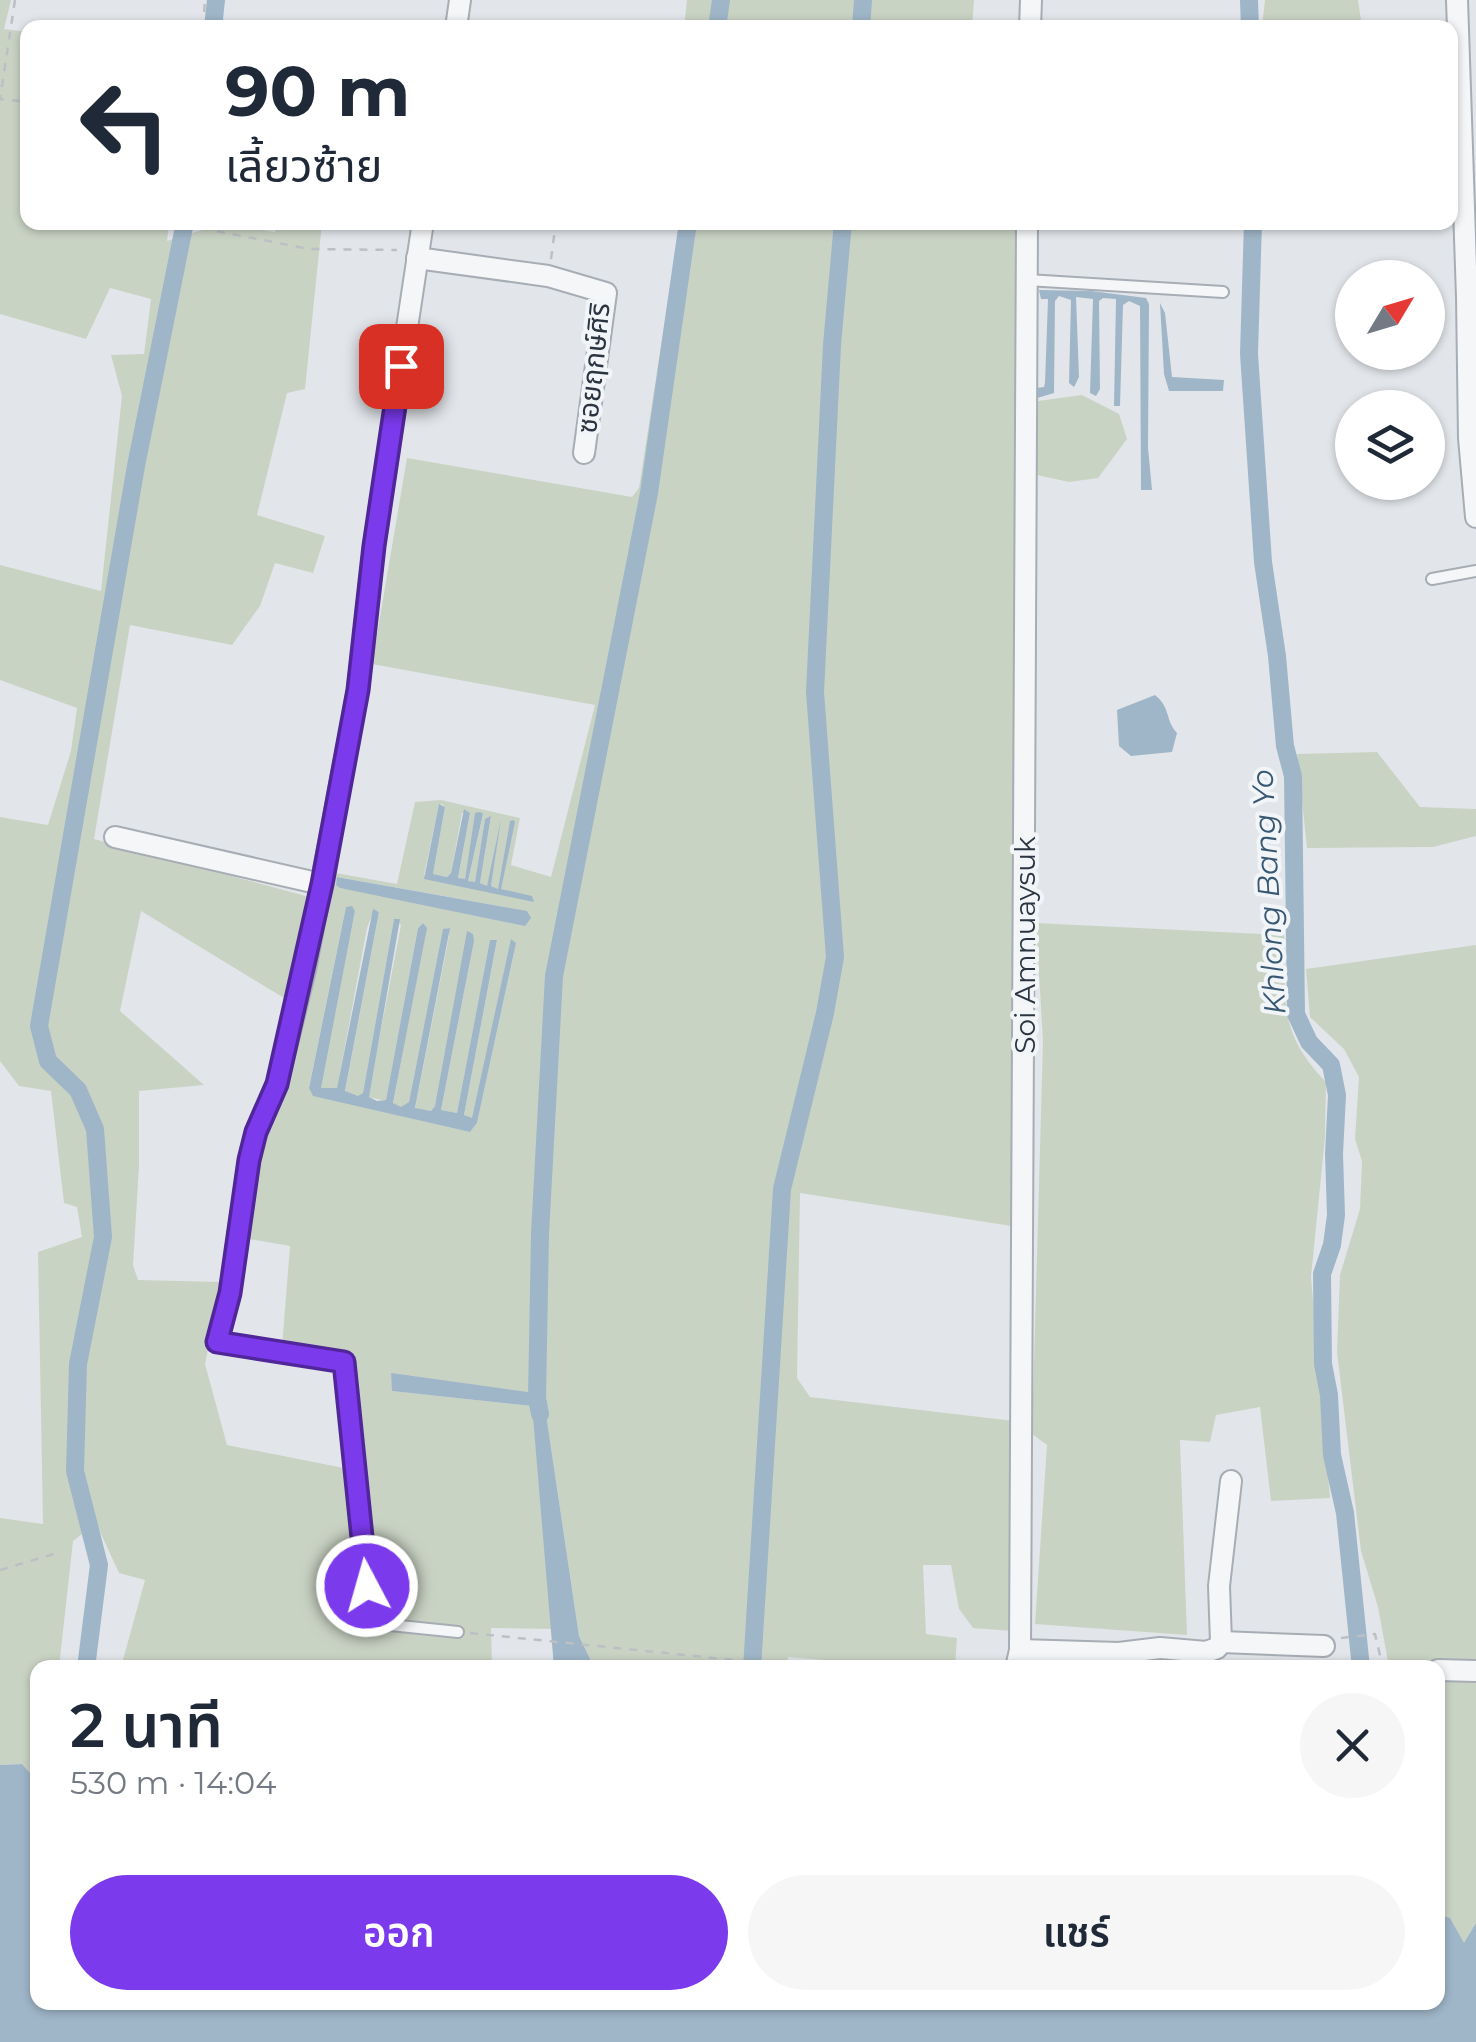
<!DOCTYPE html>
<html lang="th">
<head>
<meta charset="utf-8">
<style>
	body { margin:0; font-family:Montserrat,"Noto Sans Thai",sans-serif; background:#f6f6f7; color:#1f2937; height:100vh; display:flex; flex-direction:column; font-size:38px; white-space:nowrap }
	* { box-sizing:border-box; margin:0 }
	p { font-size:32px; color:#747a83 }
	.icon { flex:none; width:55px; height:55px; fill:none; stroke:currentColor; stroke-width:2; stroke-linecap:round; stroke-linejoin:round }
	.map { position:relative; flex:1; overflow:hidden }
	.side { position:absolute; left:30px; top:1660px; width:1415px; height:350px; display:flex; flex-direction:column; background:#fff; border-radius:20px; box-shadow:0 2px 8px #0004 }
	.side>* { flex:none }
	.hud { position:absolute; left:20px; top:20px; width:1438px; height:210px; border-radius:20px; box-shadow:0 2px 8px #0004; background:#fff; color:#1f2937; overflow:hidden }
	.needle { width:65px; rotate:52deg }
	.fabs { position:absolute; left:1335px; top:260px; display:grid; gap:20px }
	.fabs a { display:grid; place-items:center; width:110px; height:110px; border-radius:50%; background:#fff; box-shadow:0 2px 8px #0004; font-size:50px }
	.pin { position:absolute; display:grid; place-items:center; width:85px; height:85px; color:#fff; margin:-42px; border-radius:20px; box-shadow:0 5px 15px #0006 }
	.me { position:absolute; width:110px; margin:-55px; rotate:354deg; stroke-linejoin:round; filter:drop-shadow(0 0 8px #0008) }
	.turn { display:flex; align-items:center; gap:35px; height:210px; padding:0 40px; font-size:45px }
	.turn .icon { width:130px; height:130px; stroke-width:2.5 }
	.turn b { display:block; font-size:70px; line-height:85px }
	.round { display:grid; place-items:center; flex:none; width:105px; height:105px; border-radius:52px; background:#f6f6f7 }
	.headline { display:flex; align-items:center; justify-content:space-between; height:170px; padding:0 40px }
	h1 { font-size:60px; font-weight:600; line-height:75px }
	.action { display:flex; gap:20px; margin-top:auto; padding:20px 40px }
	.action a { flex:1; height:115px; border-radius:60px; background:#7c3aed; color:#fff; font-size:40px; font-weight:600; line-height:115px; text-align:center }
	.action a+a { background:#f6f6f7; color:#1f2937 }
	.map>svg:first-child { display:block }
	.green { fill:#c9d3c4; fill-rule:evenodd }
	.water { fill:#9fb6c8 }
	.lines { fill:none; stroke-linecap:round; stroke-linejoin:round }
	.canal { stroke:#9fb6c8; stroke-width:18 }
	.service-casing { stroke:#a7adb4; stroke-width:14 }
	.minor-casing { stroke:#a7adb4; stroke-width:24 }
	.path { stroke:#bcc0c5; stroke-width:2.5; stroke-dasharray:8 8; stroke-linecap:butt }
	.service { stroke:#f5f6f8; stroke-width:10 }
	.minor { stroke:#f5f6f8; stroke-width:20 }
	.route-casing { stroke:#51269a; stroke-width:25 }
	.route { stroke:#7c3aed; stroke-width:18 }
	.labels { text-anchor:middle; stroke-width:8; stroke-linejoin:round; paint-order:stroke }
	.street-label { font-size:28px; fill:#2b3541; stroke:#f2f5f7 }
	.water-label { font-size:30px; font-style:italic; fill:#375773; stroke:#f2f5f7 }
</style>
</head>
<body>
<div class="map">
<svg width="1476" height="2042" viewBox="0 0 1476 2042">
	<rect width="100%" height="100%" fill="#e2e6ea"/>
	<g class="green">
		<path d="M0,0h11l-7,29 23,3 1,190 141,1 -2,18 57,-18 51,9 2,-9h45l-17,166 -18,4 -30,122 68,21 -12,37 -38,-10 -15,43 -28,39 -102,-20 -36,214 212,57 -17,105 -148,-90 -21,100 84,74 -65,6v75l-6,99 5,15 84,2 -17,82 22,81 122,24 12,149h18l-26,-258 -71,-13 8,-101 -47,-8 21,-105 66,-261 67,12 18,-82 26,-2 79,18 -9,47 40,12 44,-172 -223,-41 35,-206 225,39 7,-9 41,-265h336l2,1004 -218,-34 -3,185 13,19 204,24 -2,210 -39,-3 -14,-19 -8,-44h-28l3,69 31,4 -2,29h-44l-123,-10 -2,10h-192l-15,-31 -36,-242 -152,-20 2,17 139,15 20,223 -61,-1 1,39h-371l24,-87 -26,-7 -23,-50 -23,18 -14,126 -21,1 -1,113 -15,-17 -22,1v-247l43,6 -5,-272 44,-15 -5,-30 -13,-4 -13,-112 -32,-5 -19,-25v-244l48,8 23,-74 6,-43 -77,-28v-115l101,26 21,-195 -11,-41 33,-1 7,-55 -41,-11 -24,51 -86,-25zM442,804l3,3 -12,67 14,3 4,-4 11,-60h8l-12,66 7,1 10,-66 8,1 -15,66 7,2 10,-64 6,-2 -11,66 7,4 10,-44 -6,43 7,4 12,-69 -9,64v4l6,3 -83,-17 15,-70zM338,877l189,34 -187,-23 -4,-4zM346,907l9,5 -35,176 17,1 30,-161 7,-18 5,2 -34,180 13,5 5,-4 31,-174 7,6 -33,172 18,4 32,-173 5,-5 3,5 -33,176 8,4 8,-6 34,-172 6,-2v8l-34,173 16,2 4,-5 39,-165 -33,169 16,3 33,-172h7l-33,174 8,4 44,-176 -39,180 -7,9 -157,-37 -4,-8z"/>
		<path d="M687,0h287l-2,27 -288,1z"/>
		<path d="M1265,0h93l4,27h-100z"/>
		<path d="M1082,395l37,19 8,25 -29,39 -29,4 -32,-7c-11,-17 -11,-57 1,-74z"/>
		<path d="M1377,752l43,55 56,2v27l-43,11 -126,1 -10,-94z"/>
		<path d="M1036,923l248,12c2,66 -7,96 42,147l-1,55 -14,140 19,221 -59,3 -11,-94 -44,8 -6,27 -30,-2 7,195 -152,-11 12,-179 -15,-11 11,-393z"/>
		<path d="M1476,945v978l-12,21 -14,-26 -12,-4v-246l-49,-1 -11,-60 -17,-56 -24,-199 3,-77 20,-66 2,-48 -7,-22 4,-62 -15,-28 -34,-32 -4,-48z"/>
	</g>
	<g class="water">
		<path d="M1039,290l52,1 55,7 3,6 -1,144 4,42h-11l-1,-184 -11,-5 -6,4 -3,101h-6l2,-107 -13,-1 -4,3 1,88 -4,7 -6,-3 3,-94 -17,-2 3,80 -5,10 -5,-4 2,-83 -12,-4 -4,5 -1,92 -20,6 2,-11 8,-1 1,-4 3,-84h-7z"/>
		<path d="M1160,303l5,10 7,64 52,3 -1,11h-54l-5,-17z"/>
		<path d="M1155,695c16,13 10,25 22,38l-5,19 -41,4 -12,-10 -2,-36z"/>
		<path d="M439,804l6,3 -12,67 14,3 4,-4 13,-64 6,4 -12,65 7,1 10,-66 5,-1 3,2 -15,67 7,1 10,-63 6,-3 -11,67 7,3 14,-67 -10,67 7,3 12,-68 3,-1 2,2 -14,67 31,7 2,6 -110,-23z"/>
		<path d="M337,877l190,34 4,7 -6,8 -185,-38 -4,-3z"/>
		<path d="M352,906l3,5 -34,177h16l36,-179 6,3 -34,179 13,5 5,-3 31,-174h6l-31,178 8,4 9,-1 32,-172 5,-5 4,5 -34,175 8,4 8,-5 34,-173 7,-1 -35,180 16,3 4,-5 32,-175 6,3 1,7 -33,169 16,3 33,-173h7l-33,175 8,3 39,-179 5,4 -39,180 -7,9 -157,-36 -4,-8 37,-181z"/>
		<path d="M391,1373l152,21 36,242 15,31h-40l-22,-261 -140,-15z"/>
		<path d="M22,1764l15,17 1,221h1400v-88l12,4 14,25 12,-20v119h-1476v-277z"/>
	</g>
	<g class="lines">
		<g class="canal">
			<path d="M1249,0l1,28"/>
			<path d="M213,28l3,-28"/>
			<path d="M717,28l4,-28"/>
			<path d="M861,28l2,-28"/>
			<path d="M1253,222l-4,132 14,208 14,94 8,90 8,30 3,238 13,28 22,23 6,30 -3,59 2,61 -4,30 -10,29 1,90 6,31 3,60 13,58 16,155"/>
			<path d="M540,1414l-3,-16 3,-164 14,-258 95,-483 39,-271"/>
			<path d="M86,1668l13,-103 -24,-94 3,-107 25,-127 -8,-108 -17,-39 -30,-29 -9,-35 97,-560 49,-244"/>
			<path d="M752,1668l30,-479 43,-176 10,-56 -20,-265 17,-347 11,-123"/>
		</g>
		<defs>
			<g id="service">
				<path d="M1027,280l196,12"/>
				<path d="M1432,579l44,-8"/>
				<path d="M218,1342l126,20 27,261 87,9"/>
			</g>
			<g id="minor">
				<path d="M1457,0l10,297 2,141 7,79"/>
				<path d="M456,28l4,-28"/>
				<path d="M1030,28l1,-28"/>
				<path d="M417,258l131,18 58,17 -22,160"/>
				<path d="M115,837l206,47"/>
				<path d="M217,1342l13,-49 19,-133 7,-28 21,-48 28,-114 53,-280 16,-144 49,-324"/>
				<path d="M1221,1642l103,4"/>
				<path d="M1020,1650l99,3 41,-5 46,4 11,-4 4,-6 -2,-56 12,-105"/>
				<path d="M1016,1668l4,-18 7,-1428"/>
				<path d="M1438,1670l38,1"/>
			</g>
		</defs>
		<use href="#service" class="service-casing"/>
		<use href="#minor" class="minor-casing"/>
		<g class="path">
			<path d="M15,0l-15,99 28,3"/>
			<path d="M203,28l2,-28"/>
			<path d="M170,222l139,27 88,1"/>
			<path d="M551,259l5,-37"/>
			<path d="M0,1570l57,-17"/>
			<path d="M470,1633l342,35"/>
			<path d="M1341,1638l34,-4 8,34"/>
		</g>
		<use href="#service" class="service"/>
		<use href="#minor" class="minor"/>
	</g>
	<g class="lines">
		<defs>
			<path id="route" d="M367,1586l-23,-224 -127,-20 13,-49 19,-133 7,-28 21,-48 45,-200 36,-194 16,-144 27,-180"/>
		</defs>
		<use href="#route" class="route-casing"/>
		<use href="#route" class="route"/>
	</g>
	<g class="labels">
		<g class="street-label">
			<text transform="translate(593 368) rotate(-84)" y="10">ซอยฤกษ์ศิริ</text>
			<text transform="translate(1025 945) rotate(-90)" y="10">Soi Amnuaysuk</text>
		</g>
		<g class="water-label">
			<text transform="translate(1269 892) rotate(-93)" y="10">Khlong Bang Yo</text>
		</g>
	</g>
</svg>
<div class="fabs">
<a><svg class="needle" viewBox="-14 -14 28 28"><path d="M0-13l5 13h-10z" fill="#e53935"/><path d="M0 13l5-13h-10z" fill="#747a83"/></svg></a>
<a><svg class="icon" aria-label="layers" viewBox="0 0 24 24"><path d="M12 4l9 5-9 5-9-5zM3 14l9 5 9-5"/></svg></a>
</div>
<div class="pin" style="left:401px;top:366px;background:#d93025"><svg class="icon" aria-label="arrive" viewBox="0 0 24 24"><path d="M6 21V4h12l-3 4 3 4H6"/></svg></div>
<svg class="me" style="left:367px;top:1586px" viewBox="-20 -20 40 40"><circle r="17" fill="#7c3aed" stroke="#fff" stroke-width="3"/><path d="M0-11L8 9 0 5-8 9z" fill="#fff"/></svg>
<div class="hud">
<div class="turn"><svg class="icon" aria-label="left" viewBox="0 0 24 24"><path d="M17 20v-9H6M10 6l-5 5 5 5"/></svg><div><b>90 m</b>เลี้ยวซ้าย</div></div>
</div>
<section class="side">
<div class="headline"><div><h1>2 นาที</h1><p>530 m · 14:04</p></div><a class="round"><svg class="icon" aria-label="close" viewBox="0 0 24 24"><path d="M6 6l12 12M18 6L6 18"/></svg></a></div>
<div class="action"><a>ออก</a><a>แชร์</a></div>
</section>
</div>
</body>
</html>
